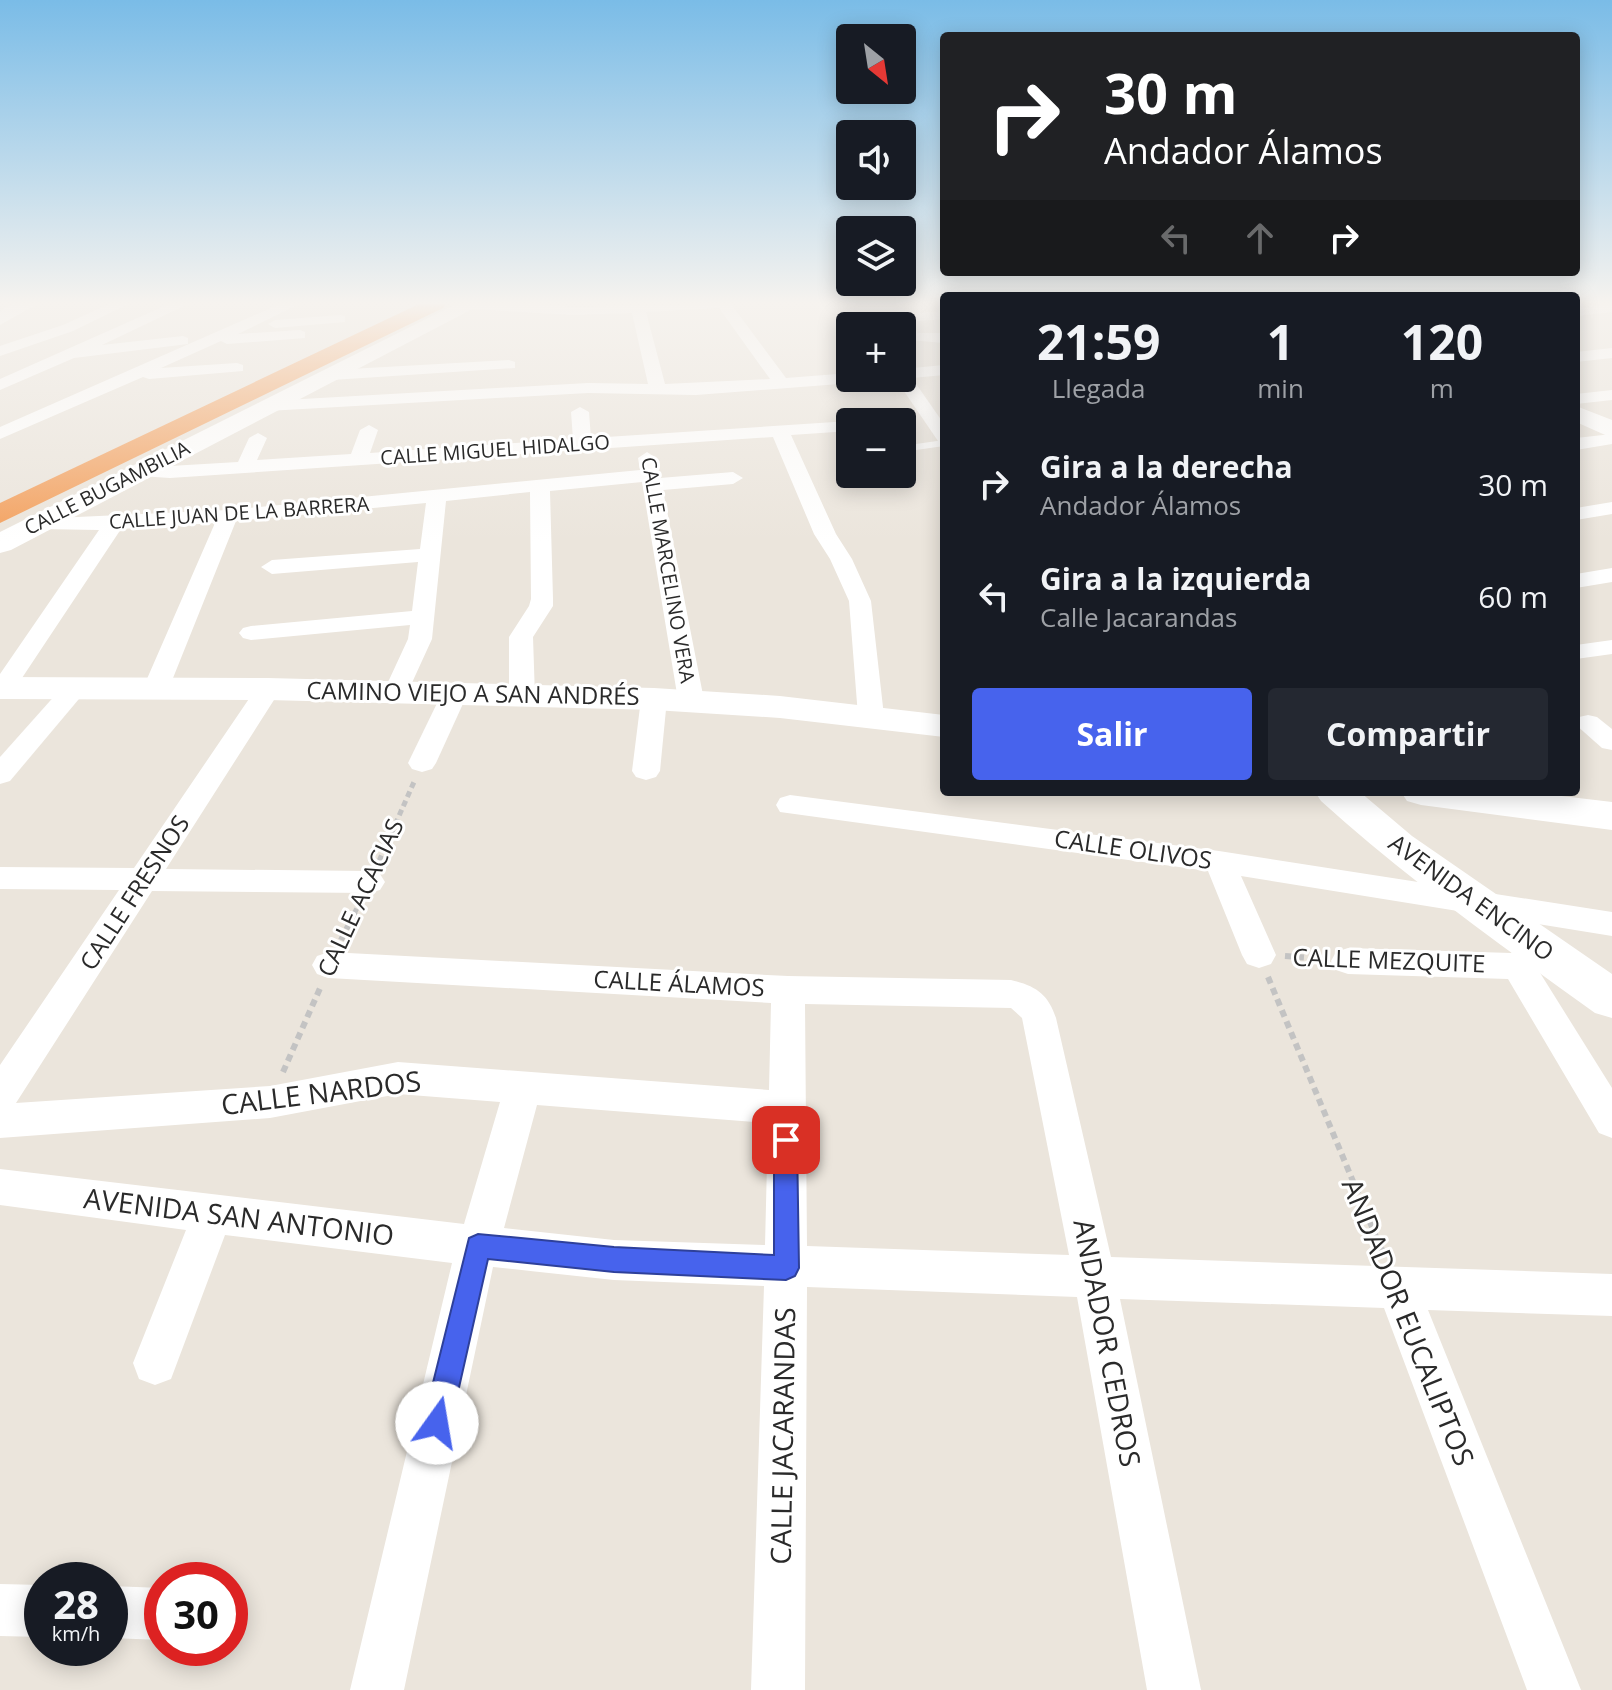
<!DOCTYPE html>
<html lang="es">
<head>
<meta charset="utf-8">
<style>
	body { margin:0; font-family:"Open Sans",sans-serif; background:#242831; color:#f1f3f6; height:100vh; display:flex; flex-direction:column; font-size:30px; white-space:nowrap }
	* { box-sizing:border-box; margin:0 }
	p { font-size:26px; color:#9ea1a6 }
	.icon { flex:none; width:44px; height:44px; fill:none; stroke:currentColor; stroke-width:2; stroke-linecap:round; stroke-linejoin:round }
	.map { position:relative; flex:1; overflow:hidden }
	.side { position:absolute; left:940px; top:292px; width:640px; height:504px; display:flex; flex-direction:column; background:#171b24; border-radius:8px; box-shadow:0 4px 20px #0003 }
	.side>* { flex:none }
	.top-card { position:absolute; left:940px; top:32px; width:640px; height:244px; border-radius:8px; box-shadow:0 4px 20px #0003; background:#202124; color:#fff; overflow:hidden }
	.needle { width:52px; rotate:150deg }
	.fabs { position:absolute; left:836px; top:24px; display:grid; gap:16px }
	.fabs a { display:grid; place-items:center; width:80px; height:80px; border-radius:8px; background:#171b24; box-shadow:0 4px 20px #0003; font-size:40px }
	.speed { position:absolute; left:24px; top:1562px; display:flex; gap:16px; font-size:40px; font-weight:700; text-align:center }
	.speed>* { display:grid; place-content:center; width:104px; height:104px; border-radius:50%; background:#171b24; box-shadow:0 4px 20px #0003; line-height:1 }
	.speed small { font-size:20px; font-weight:400 }
	.speed .limit { border:12px solid #d22; background:#fff; color:#111 }
	.pin { position:absolute; display:grid; place-items:center; width:68px; height:68px; color:#fff; margin:-34px; border-radius:16px; box-shadow:0 4px 12px #0006 }
	.me { position:absolute; width:88px; margin:-44px; rotate:13deg; stroke-linejoin:round; filter:drop-shadow(0 0 6px #0008) }
	.turn { display:flex; align-items:center; gap:28px; height:168px; padding:0 32px; font-size:36px }
	.turn .icon { width:104px; height:104px; stroke-width:2.5 }
	.turn b { display:block; font-size:56px; line-height:68px }
	.lanes { display:flex; align-items:center; height:76px; padding:0 32px; background:#0003; justify-content:center; gap:40px; direction:ltr }
	.lanes .off { opacity:.35 }
	.eta { display:flex; justify-content:space-evenly; align-items:center; height:136px; text-align:center }
	.eta b { font-size:48px; font-weight:700; line-height:56px }
	.primary-button { display:flex; gap:16px; margin-top:auto; padding:16px 32px }
	.primary-button a { flex:1; height:92px; border-radius:8px; background:#4763ed; color:#fff; font-size:32px; font-weight:700; line-height:92px; text-align:center }
	.primary-button a+a { background:#242831; color:#f1f3f6 }
	ul { padding:0; list-style:none }
	li { display:flex; align-items:center; gap:24px; height:112px; padding:0 32px }
	li div { flex:1 }
	li b { display:block; font-size:30px }
	li em { font-style:normal }
	.map>svg:first-child { display:block }
	.lines { fill:none; stroke-linecap:round; stroke-linejoin:round }
	.path-far2 { stroke:#c3c3c3; stroke-width:5; stroke-dasharray:6 4; stroke-linecap:butt }
	.path-far1 { stroke:#c3c3c3; stroke-width:6; stroke-dasharray:7 5; stroke-linecap:butt }
	.path { stroke:#c3c3c3; stroke-width:8; stroke-dasharray:10 6; stroke-linecap:butt }
	.lane { fill:#fff; fill-rule:evenodd }
	.street { fill:#fff; fill-rule:evenodd }
	.secondary { fill:#fff; fill-rule:evenodd }
	.highway { fill:#f3a15f; fill-rule:evenodd }
	.route { fill:#4763ed; stroke:#2e409a; stroke-width:2 }
	.labels { text-anchor:middle; stroke-width:6; stroke-linejoin:round; paint-order:stroke }
	.far-street-label { font-size:20px; fill:#2a2a2a; stroke:#fff }
	.street-label { font-size:24px; fill:#2a2a2a; stroke:#fff }
	.near-street-label { font-size:28px; fill:#2a2a2a; stroke:#fff }
</style>
</head>
<body>
<div class="map">
<svg width="1612" height="1690" viewBox="0 0 1612 1690">
	<rect width="100%" height="100%" fill="#ebe5dc"/>
	<g class="lines">
		<g class="path-far2">
			<path d="M379,861l35,-79"/>
			<path d="M354,914l4,-8"/>
		</g>
		<g class="path-far1">
			<path d="M341,940l14,-28"/>
			<path d="M1285,956l38,3"/>
			<path d="M1268,977l114,274"/>
			<path d="M283,1072l38,-86"/>
		</g>
		<path class="path" d="M1381,1249l3,7"/>
		<path class="lane" d="M944,440v6l-42,6v-6z"/>
		<g class="street">
			<path d="M109,304h19l-55,27 -73,25v-10l63,-21z"/>
			<path d="M169,304h19l-86,41 81,-9 5,2v6l-114,14 -74,32v-11z"/>
			<path d="M280,304h19l-61,30 62,-4 5,2v6l-78,6 -6,-3 -60,27 76,-5 6,2v6l-94,8 -6,-2 -143,62v-12z"/>
			<path d="M532,304l41,3 158,-3 55,74 64,-5v5h10l-8,5 -156,12 -108,-2 -321,18 -9,-5 9,-5 321,-18 60,1 -16,-71 -59,2 -102,-6 -7,-4zM719,308l51,71 -105,5 -19,-72z"/>
			<path d="M1612,304v8l-36,4v-8z"/>
			<path d="M944,311v8l-37,3 11,11h26v10l-35,-3 -7,-6v-8l-36,-1 -7,-4 7,-4z"/>
			<path d="M340,315l5,1v6l-70,6 -7,-4 7,-4z"/>
			<path d="M1612,348v10l-36,4v-10z"/>
			<path d="M509,360l6,2v6l-183,12 -8,-5 8,-5z"/>
			<path d="M944,365v10l-32,3 32,46v18l-6,-1 -43,-63h7v-9z"/>
			<path d="M1612,390v10l-36,4v-10z"/>
			<path d="M580,407l9,5 2,26 259,-17 6,1h-6v9l-59,4 45,99 16,25 19,42 13,115 -4,6h-18l-4,-6 -9,-115 -19,-42 -16,-25 -41,-97 -603,41 -30,-2 -10,-6 10,-6 30,2 68,-4 11,-24 9,-5 9,5 -10,22 94,-6 9,-24 9,-5 9,5 -8,23 203,-14 -2,-27z"/>
			<path d="M1612,434v10l-36,6v-12z"/>
			<path d="M647,452l9,6 4,20 73,-6 10,6 -10,6 -70,6 41,210 -4,5h-18l-4,-5 -36,-218 -92,9 3,108v7l-20,31 2,60 -4,5h-18l-4,-5v-60l20,-31 2,-7 -1,-107 -84,9 -14,138 -27,59h-18l-4,-5 25,-54 2,-14 -159,15 -8,-2 -4,-5 4,-5 8,-2 161,-15 6,-49 -146,12 -11,-7 11,-7 148,-11 6,-46 -190,18 -67,167 -4,5h-18l-4,-5 72,-165 -94,6 -109,164 -12,2v-21l99,-144 -58,-1 -10,-6 3,-4 194,-9 412,-40 -2,-12z"/>
			<path d="M1612,502v12l-36,6v-12z"/>
			<path d="M1612,568v14l-36,6v-14z"/>
			<path d="M1612,640v14l-36,5v-14z"/>
			<path d="M75,680l9,3 4,5 -4,5 -74,88 -10,3v-27l66,-74z"/>
			<path d="M268,681l9,3 4,5 -115,180 203,2 11,3 5,8 -5,8 -11,3 -217,-2 -136,212 254,-17 128,-24 371,28 2,-87 -442,-25 -12,-4 -5,-9 5,-9 12,-4 459,24 223,4c25,6 37,14 45,38l55,239 501,17v42l-184,-6 153,380h-54l-143,-382 -264,-9 81,391h-54l-70,-393 -270,-10 -2,403h-54l13,-404 -150,-6 -121,-13 -89,423h-54l102,-427 -227,-28 -54,144 -16,6 -16,-6 -6,-16 53,-133 -186,-25v-36l464,55 36,-122 -102,-8 -128,24 -270,20v-73l119,-175 -119,-1v-22l134,1 125,-184zM805,1004l206,4 11,10 47,237 -262,-9zM537,1105l231,18 -3,122 -151,-5 -110,-12z"/>
			<path d="M454,687l9,3 4,5 -31,68 -4,6 -10,3 -10,-3 -4,-6 33,-68 4,-5z"/>
			<path d="M654,691l9,3 4,5 -7,72 -4,6 -10,3 -10,-3 -4,-6 9,-72 4,-5z"/>
			<path d="M1588,715l9,2 15,12v21l-10,-2 -26,-23 3,-8z"/>
			<path d="M790,795l429,56 393,61v24l-371,-60 35,79 -5,9 -12,4 -12,-4 -5,-9 -34,-84 -428,-59 -4,-7 4,-7z"/>
			<path d="M1538,935l12,4 4,9 -17,20 75,120v50l-13,-5 -91,-154 -160,-5 -12,-4 -5,-9 5,-9 12,-4 163,5 15,-14z"/>
			<path d="M0,1584l42,1v52l-42,-1z"/>
			<path d="M110,1586l52,2v52l-52,-2z"/>
		</g>
		<g class="secondary">
			<path d="M12,304h25l-37,21v-14z"/>
			<path d="M456,304h26l-471,246 -11,3v-21z"/>
			<path d="M1576,406l36,14v18l-36,-16z"/>
			<path d="M0,677l268,1 386,10 126,8 164,19v22l-164,-19 -126,-8 -386,-10 -268,-1z"/>
			<path d="M1315,792h45l52,44 200,138v44l-17,-5c-94,-68 -188,-134 -274,-212z"/>
			<path d="M1401,792h127l84,10v28l-191,-25 -14,-4z"/>
		</g>
		<path class="highway" d="M419,304h27l-3,4 -443,215v-20z"/>
	</g>
	<linearGradient id="sky" x2="0" y2="1"><stop stop-color="#7abce7"/><stop offset="0.56" stop-color="#f6f3ef"/><stop offset="1" stop-color="#f6f3ef" stop-opacity="0"/></linearGradient>
	<rect width="1612" height="541" fill="url(#sky)"/>
	<path class="route" d="M786,1130l8,3 3,7 2,128 -4,8 -9,4 -172,-8 -126,-13 -37,164 -4,10 -10,4 -10,-4 -4,-10 46,-185 9,-4 136,13 160,8v-115l4,-7z"/>
	<g class="labels">
		<g class="far-street-label">
			<text transform="translate(495 450) rotate(-4)" y="7">CALLE MIGUEL HIDALGO</text>
			<text transform="translate(107 488) rotate(-27)" y="7">CALLE BUGAMBILIA</text>
			<text transform="translate(239 513) rotate(-4)" y="7">CALLE JUAN DE LA BARRERA</text>
			<text transform="translate(668 570) rotate(80)" y="7">CALLE MARCELINO VERA</text>
		</g>
		<g class="street-label">
			<text transform="translate(473 694) rotate(1)" y="8">CAMINO VIEJO A SAN ANDRÉS</text>
			<text transform="translate(1133 850) rotate(8)" y="8">CALLE OLIVOS</text>
			<text transform="translate(135 893) rotate(-57)" y="8">CALLE FRESNOS</text>
			<text transform="translate(361 898) rotate(-65)" y="8">CALLE ACACIAS</text>
			<text transform="translate(1471 898) rotate(36)" y="8">AVENIDA ENCINO</text>
			<text transform="translate(1389 961) rotate(2)" y="8">CALLE MEZQUITE</text>
			<text transform="translate(679 984) rotate(3)" y="8">CALLE ÁLAMOS</text>
		</g>
		<g class="near-street-label">
			<text transform="translate(321 1093) rotate(-7)" y="10">CALLE NARDOS</text>
			<text transform="translate(239 1217) rotate(7)" y="10">AVENIDA SAN ANTONIO</text>
			<text transform="translate(1408 1322) rotate(68)" y="10">ANDADOR EUCALIPTOS</text>
			<text transform="translate(1107 1343) rotate(79)" y="10">ANDADOR CEDROS</text>
			<text transform="translate(783 1436) rotate(-89)" y="10">CALLE JACARANDAS</text>
		</g>
	</g>
</svg>
<div class="fabs">
<a><svg class="needle" viewBox="-14 -14 28 28"><path d="M0-13l5 13h-10z" fill="#e53935"/><path d="M0 13l5-13h-10z" fill="#9ea1a6"/></svg></a>
<a><svg class="icon" aria-label="sound" viewBox="0 0 24 24"><path d="M4 9h4l5-4v14l-5-4H4zM17 9q2 3 0 6"/></svg></a>
<a><svg class="icon" aria-label="layers" viewBox="0 0 24 24"><path d="M12 4l9 5-9 5-9-5zM3 14l9 5 9-5"/></svg></a>
<a>+</a>
<a>−</a>
</div>
<div class="speed"><div>28<small>km/h</small></div><div class="limit">30</div></div>
<div class="pin" style="left:786px;top:1140px;background:#d93025"><svg class="icon" aria-label="arrive" viewBox="0 0 24 24"><path d="M6 21V4h12l-3 4 3 4H6"/></svg></div>
<svg class="me" style="left:437px;top:1423px" viewBox="-20 -20 40 40"><circle r="19" fill="#fff"/><path d="M0-13L10 11 0 6-10 11z" fill="#4763ed"/></svg>
<div class="top-card">
<div class="turn"><svg class="icon" aria-label="right" viewBox="0 0 24 24"><path d="M7 20v-9h11M14 6l5 5-5 5"/></svg><div><b>30 m</b>Andador Álamos</div></div>
<div class="lanes"><svg class="icon off" aria-label="left" viewBox="0 0 24 24"><path d="M17 20v-9H6M10 6l-5 5 5 5"/></svg><svg class="icon off" aria-label="ahead" viewBox="0 0 24 24"><path d="M12 20V5M6 11l6-6 6 6"/></svg><svg class="icon" aria-label="right" viewBox="0 0 24 24"><path d="M7 20v-9h11M14 6l5 5-5 5"/></svg></div>
</div>
<section class="side">
<div class="eta">
<div><b>21:59</b><p>Llegada</p></div>
<div><b>1</b><p>min</p></div>
<div><b>120</b><p>m</p></div>
</div>
<ul>
<li><svg class="icon" aria-label="right" viewBox="0 0 24 24"><path d="M7 20v-9h11M14 6l5 5-5 5"/></svg><div><b>Gira a la derecha</b><p>Andador Álamos</p></div><em>30 m</em></li>
<li><svg class="icon" aria-label="left" viewBox="0 0 24 24"><path d="M17 20v-9H6M10 6l-5 5 5 5"/></svg><div><b>Gira a la izquierda</b><p>Calle Jacarandas</p></div><em>60 m</em></li>
</ul>
<div class="primary-button"><a>Salir</a><a>Compartir</a></div>
</section>
</div>
</body>
</html>
